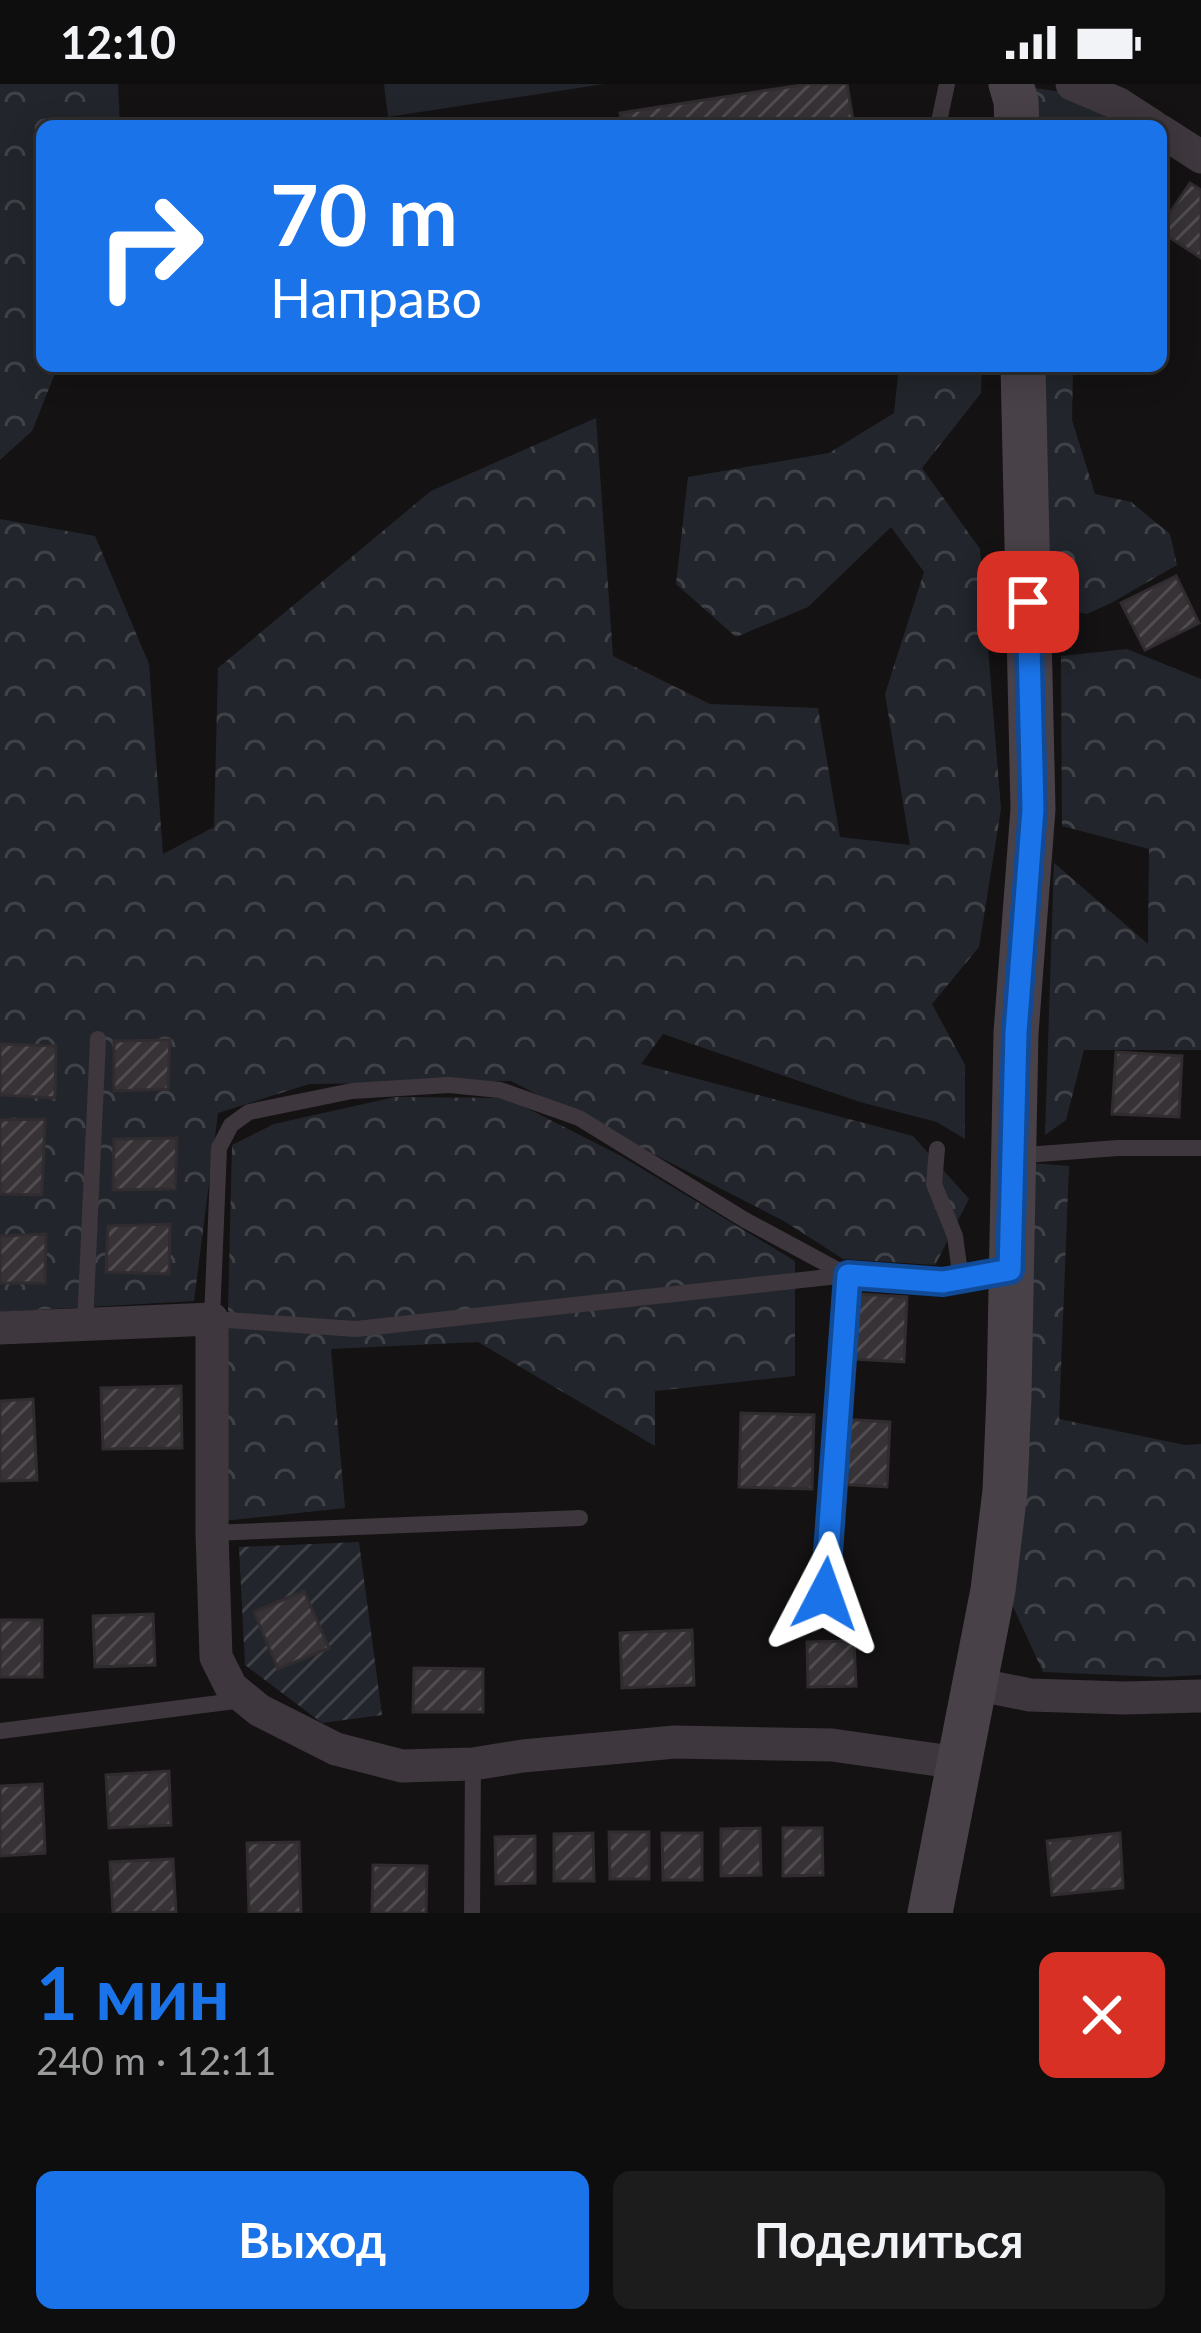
<!DOCTYPE html>
<html lang="ru">
<head>
<meta charset="utf-8">
<style>
	body { margin:0; font-family:Lato,sans-serif; background:#1d1c1c; color:#f1f3f6; height:100vh; display:flex; flex-direction:column; font-size:45px; white-space:nowrap }
	* { box-sizing:border-box; margin:0 }
	p { font-size:39px; color:#9b9c9e }
	.icon { flex:none; width:66px; height:66px; fill:none; stroke:currentColor; stroke-width:2; stroke-linecap:round; stroke-linejoin:round }
	.map { position:relative; height:1829px; overflow:hidden }
	.drawer { display:flex; flex-direction:column; background:#0f0e0e; flex:1 }
	.drawer>* { flex:none }
	.hud { position:absolute; left:36px; top:36px; width:1131px; height:252px; border-radius:18px; box-shadow:0 6px 30px #0003,0 0 0 3px #2f2e2e; background:#1a73e8; color:#fff; overflow:hidden }
	.pin { position:absolute; display:grid; place-items:center; width:102px; height:102px; color:#fff; margin:-51px; border-radius:24px; box-shadow:0 6px 18px #0006 }
	.me { position:absolute; width:132px; margin:-66px; rotate:4deg; stroke-linejoin:round; filter:drop-shadow(0 0 9px #0008) }
	.turn { display:flex; align-items:center; gap:42px; height:252px; padding:0 36px; font-size:54px }
	.turn .icon { width:156px; height:156px; stroke-width:2.5 }
	.turn b { display:block; font-size:84px; line-height:102px }
	.round { display:grid; place-items:center; flex:none; width:126px; height:126px; border-radius:18px; background:#1d1c1c }
	.overview { display:flex; align-items:center; justify-content:space-between; height:204px; padding:0 36px }
	h1 { font-size:72px; font-weight:700; line-height:90px; color:#1a73e8 }
	.primary-button { display:flex; gap:24px; margin-top:auto; padding:24px 36px }
	.primary-button a { flex:1; height:138px; border-radius:18px; background:#1a73e8; color:#fff; font-size:48px; font-weight:700; line-height:138px; text-align:center }
	.primary-button a+a { background:#1d1c1c; color:#f1f3f6 }
	.status { display:flex; justify-content:space-between; align-items:center; height:84px; padding:0 60px; background:#0f0e0e; direction:ltr }
	.status svg { height:33px; fill:currentColor }
	.map>svg:first-child { display:block }
	.grass { fill:#22262c }
	.forest { fill:url(#forest-crowns) }
	.garden { fill:url(#garden-furrows) }
	.building { fill:url(#building-hatch); stroke:#302c2f; stroke-width:3 }
	.lines { fill:none; stroke-linecap:round; stroke-linejoin:round }
	.lane { stroke:#3e373d; stroke-width:16 }
	.street { stroke:#3e373d; stroke-width:33 }
	.secondary { stroke:#494148; stroke-width:45 }
	.route-casing { stroke:#114b97; stroke-width:30 }
	.route { stroke:#1a73e8; stroke-width:21 }
</style>
</head>
<body>
<div class="status"><b>12:10</b><svg viewBox="0 0 49 12"><path d="M0 12V9h3v3zM5 12V6h3v6zM10 12V3h3v9zM15 12V0h3v12zM26 1h20v11H26zM47 4h2v5h-2z"/></svg></div>
<div class="map">
<svg width="1201" height="1829" viewBox="0 0 1201 1829">
	<defs>
		<pattern id="forest-crowns" width="20" height="18" patternUnits="userSpaceOnUse" patternTransform="scale(3)"><rect width="20" height="18" fill="#22262c"/><path d="M2 6a3 3 0 1 1 6 0M12 15a3 3 0 1 1 6 0" fill="none" stroke="#404248"/></pattern>
		<pattern id="garden-furrows" width="10" height="10" patternUnits="userSpaceOnUse" patternTransform="scale(3)"><rect width="10" height="10" fill="#22262c"/><path d="M-1 1l2-2M0 10L10 0M9 11l2-2" fill="none" stroke="#404248"/></pattern>
		<pattern id="building-hatch" width="6" height="6" patternUnits="userSpaceOnUse" patternTransform="scale(3)"><rect width="6" height="6" fill="#363235"/><path d="M-1 1l2-2M0 6l6-6M5 7l2-2" fill="none" stroke="#514d50"/></pattern>
	</defs>
	<rect width="100%" height="100%" fill="#141213"/>
	<path class="grass" d="M384,0h220l-216,33z"/>
	<g class="forest">
		<path d="M0,0h118l2,42h-78v240h16l-26,65 -32,29z"/>
		<path d="M1035,4l26,4 72,34h-97z"/>
		<path d="M899,282h83l-1,27 -59,75 58,81 21,260 -22,138 -47,57 33,61v74l-28,-17 -77,-20 -197,-68 -22,30 272,72 56,63 -34,66 -92,-6 -59,-38 -273,-140 -202,3 -91,29 -24,188 -194,11v-793l95,17 54,128 14,190 51,-27 4,-159 213,-177 165,-73 17,238 97,48 108,4 22,129 70,8 -25,-151 39,-122 -33,-45 -83,80 -72,30 -60,-53 12,-107 141,-24 65,-40z"/>
		<path d="M1041,282h32l-1,54 23,74 36,8 39,32 7,31 -66,38 -24,11 -41,-8z"/>
		<path d="M1127,565l74,30v371h-117l-18,70 -21,15 9,-272 94,81 1,-95 -87,-23 -1,-170z"/>
		<path d="M395,1013l112,1 114,58 174,105v115l-140,15v55l-177,-104 -147,7 14,159 -122,13 9,-376 42,-21z"/>
		<path d="M1031,1079l38,3 -10,253 126,26 16,-1v231l-39,2 -119,-5 -32,-70z"/>
	</g>
	<path class="garden" d="M359,1458l23,173 -60,8 -77,-58 -6,-118z"/>
	<g class="building">
		<path d="M808,0h39l7,42h-232l-2,-13z"/>
		<path d="M1190,99l11,7v68l-40,-26v-6z"/>
		<path d="M1176,492l23,47 -54,27 -24,-47z"/>
		<path d="M170,956l-2,49 -54,2v-50z"/>
		<path d="M0,960l56,2 -1,52 -55,-3z"/>
		<path d="M1116,968l66,4 -3,61 -67,-3z"/>
		<path d="M45,1035l-3,76 -42,-1v-74z"/>
		<path d="M177,1054l-2,51 -62,1 1,-51z"/>
		<path d="M170,1140l-1,50 -63,-2 2,-46z"/>
		<path d="M46,1150l-1,49h-45v-47z"/>
		<path d="M857,1210l50,3 -3,65 -50,-3z"/>
		<path d="M181,1302l1,62 -79,1 -2,-61z"/>
		<path d="M33,1315l4,81 -37,1v-80z"/>
		<path d="M741,1329l73,2 -2,74 -73,-2z"/>
		<path d="M840,1335l50,3 -3,65 -50,-3z"/>
		<path d="M304,1507l25,57 -51,21 -24,-57z"/>
		<path d="M153,1530l2,51 -60,2 -2,-51z"/>
		<rect x="0" y="1536" width="42" height="57"/>
		<path d="M692,1546l2,55 -72,3 -2,-55z"/>
		<path d="M854,1557l2,45 -48,1 -1,-45z"/>
		<path d="M414,1584l69,1v43h-70z"/>
		<path d="M169,1687l2,54 -62,3 -3,-53z"/>
		<path d="M42,1700l3,69 -45,3v-70z"/>
		<path d="M760,1744l1,47 -40,1v-47z"/>
		<path d="M783,1744h39l1,47 -40,1z"/>
		<path d="M609,1748h40v47h-39z"/>
		<path d="M593,1749l1,48h-40v-47z"/>
		<path d="M662,1749h40v47h-39z"/>
		<path d="M1120,1749l3,55 -71,7 -5,-54z"/>
		<path d="M535,1752v47l-39,1 -1,-47z"/>
		<path d="M299,1758l2,71h-52l-2,-70z"/>
		<path d="M173,1775l3,53 -63,1 -3,-51z"/>
		<path d="M373,1781l54,1 -1,47h-54z"/>
	</g>
	<g class="lines">
		<g class="lane">
			<path d="M938,42l9,-42"/>
			<path d="M937,1065l-3,35 21,52 6,44"/>
			<path d="M1014,1072l104,-8h83"/>
			<path d="M85,1240l13,-285"/>
			<path d="M212,1449l368,-15"/>
			<path d="M825,1509l22,-318 -102,-55 -166,-102 -79,-28 -51,-5 -97,6 -103,21 -18,13 -12,23 -7,171 144,10 491,-54 96,7 67,-12"/>
			<path d="M0,1647l243,-31"/>
			<path d="M472,1829l1,-149"/>
		</g>
		<g class="street">
			<path d="M1072,0l47,20 34,22"/>
			<path d="M1161,47l40,26"/>
			<path d="M0,1244l212,-9v214l4,124 15,30 28,23 77,39 66,17 71,-2 50,-8 152,-14 157,3 127,18"/>
			<path d="M975,1600l55,11 95,3 76,-2"/>
		</g>
		<g class="secondary">
			<path d="M1011,0l5,17 1,25"/>
			<path d="M930,1829l63,-323 12,-99 4,-96 7,-362 17,-224 -10,-443"/>
		</g>
	</g>
	<g class="lines">
		<defs>
			<path id="route" d="M825,1510l23,-319 95,7 67,-12 6,-237 17,-224 -5,-207"/>
		</defs>
		<use href="#route" class="route-casing"/>
		<use href="#route" class="route"/>
	</g>
</svg>
<div class="pin" style="left:1028px;top:518px;background:#d93025"><svg class="icon" aria-label="arrive" viewBox="0 0 24 24"><path d="M6 21V4h12l-3 4 3 4H6"/></svg></div>
<svg class="me" style="left:825px;top:1510px" viewBox="-20 -20 40 40"><path d="M0-17L14 15 0 8-14 15z" fill="#1a73e8" stroke="#fff" stroke-width="4"/></svg>
<div class="hud">
<div class="turn"><svg class="icon" aria-label="right" viewBox="0 0 24 24"><path d="M7 20v-9h11M14 6l5 5-5 5"/></svg><div><b>70 m</b>Направо</div></div>
</div>
</div>
<section class="drawer">
<div class="overview"><div><h1>1 мин</h1><p>240 m · 12:11</p></div><a class="round" style="background:#d93025;color:#fff"><svg class="icon" aria-label="close" viewBox="0 0 24 24"><path d="M6 6l12 12M18 6L6 18"/></svg></a></div>
<div class="primary-button"><a>Выход</a><a>Поделиться</a></div>
</section>
</body>
</html>
